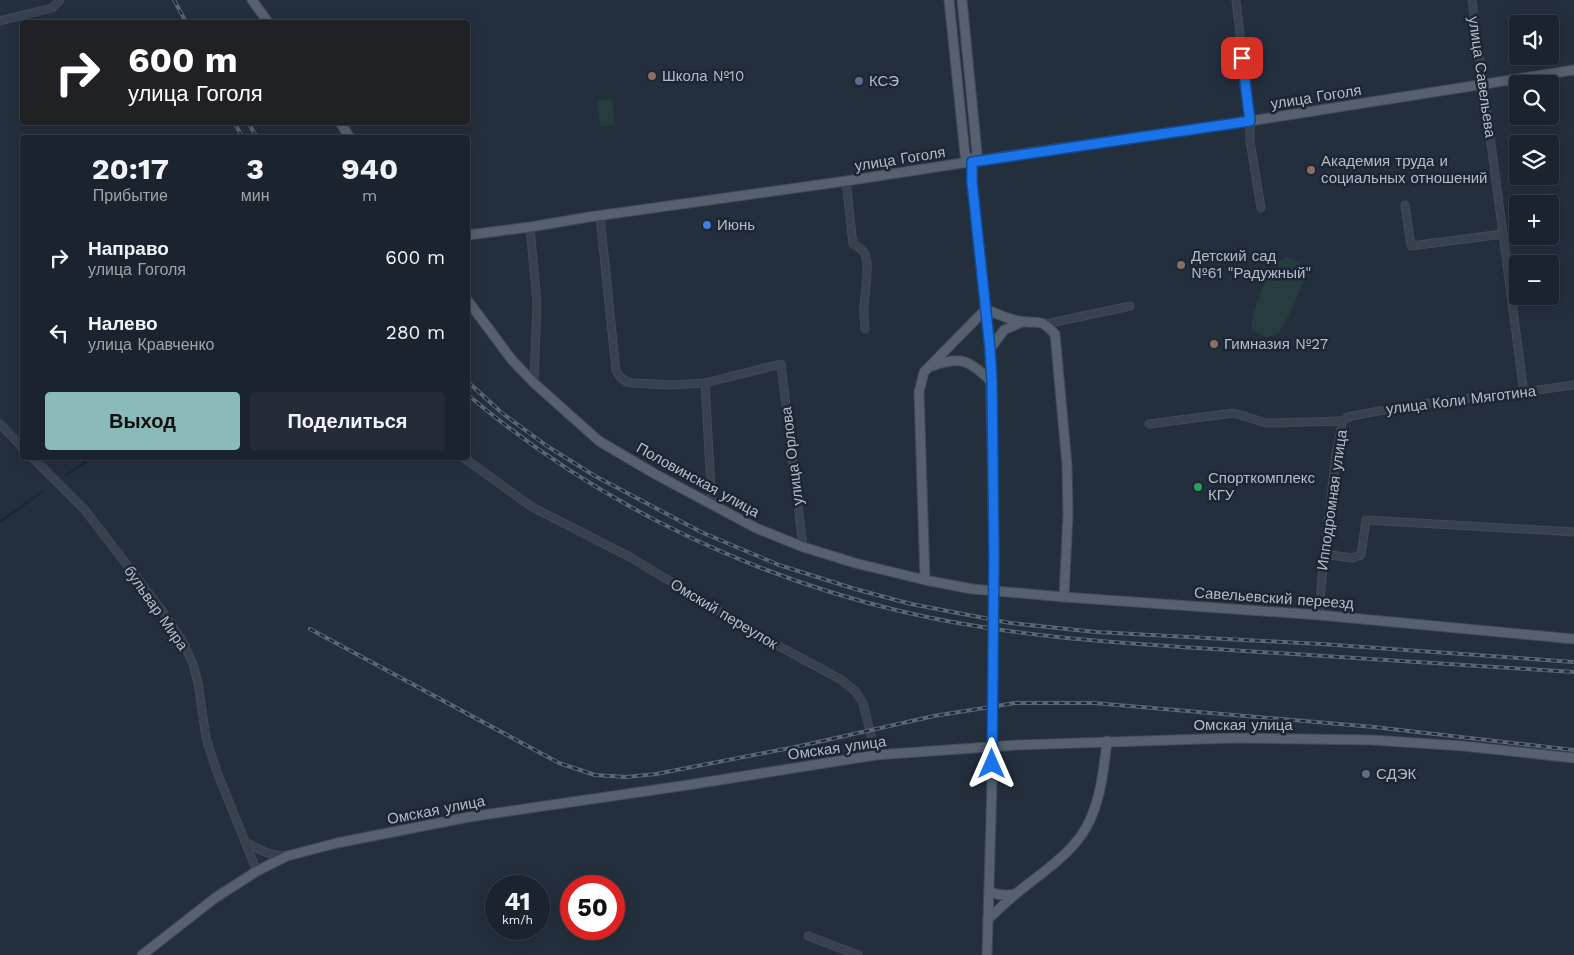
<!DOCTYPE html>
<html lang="ru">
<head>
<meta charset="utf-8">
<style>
	body { margin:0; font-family:"Work Sans",sans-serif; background:#242b36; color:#f1f3f6; height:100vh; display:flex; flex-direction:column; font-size:19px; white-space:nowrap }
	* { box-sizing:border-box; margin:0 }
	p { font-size:16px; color:#a0a4aa }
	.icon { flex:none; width:28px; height:28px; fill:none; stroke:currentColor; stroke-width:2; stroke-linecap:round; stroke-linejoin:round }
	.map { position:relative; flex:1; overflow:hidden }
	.panel { position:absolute; left:20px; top:135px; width:450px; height:325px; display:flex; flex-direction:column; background:#1b232e; border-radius:5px; box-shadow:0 2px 12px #0003,0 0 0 1px #39404a }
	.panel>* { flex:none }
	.hud { position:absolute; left:20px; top:20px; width:450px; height:105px; border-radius:5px; box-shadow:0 2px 12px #0003,0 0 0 1px #39404a; background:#202124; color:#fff; overflow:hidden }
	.tools { position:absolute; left:1509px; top:15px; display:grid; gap:10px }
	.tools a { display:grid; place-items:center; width:50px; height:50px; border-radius:5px; background:#1b232e; box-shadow:0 2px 12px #0003,0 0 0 1px #39404a; font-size:25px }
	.speed { position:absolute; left:485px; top:875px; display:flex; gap:10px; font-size:25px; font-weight:700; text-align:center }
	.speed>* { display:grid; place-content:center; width:65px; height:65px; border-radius:50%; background:#1b232e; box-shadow:0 2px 12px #0003,0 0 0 1px #39404a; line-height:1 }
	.speed small { font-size:12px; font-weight:400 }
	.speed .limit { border:8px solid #d22; background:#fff; color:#111 }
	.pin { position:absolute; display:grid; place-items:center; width:42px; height:42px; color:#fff; margin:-21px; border-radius:10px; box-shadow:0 2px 8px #0006 }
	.me { position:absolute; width:55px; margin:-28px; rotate:0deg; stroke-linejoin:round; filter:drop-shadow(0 0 4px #0008) }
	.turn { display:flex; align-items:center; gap:18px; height:105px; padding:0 25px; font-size:22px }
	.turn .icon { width:65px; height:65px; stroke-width:2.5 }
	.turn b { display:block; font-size:35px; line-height:42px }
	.eta { display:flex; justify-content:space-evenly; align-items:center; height:85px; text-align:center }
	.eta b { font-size:30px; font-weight:700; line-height:35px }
	.cta { display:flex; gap:10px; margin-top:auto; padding:10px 25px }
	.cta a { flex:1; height:58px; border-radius:5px; background:#8bbbb9; color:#111; font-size:20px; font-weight:700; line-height:58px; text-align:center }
	.cta a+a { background:#242b36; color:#f1f3f6 }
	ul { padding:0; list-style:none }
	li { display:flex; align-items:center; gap:15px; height:75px; padding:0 25px }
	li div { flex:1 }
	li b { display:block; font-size:19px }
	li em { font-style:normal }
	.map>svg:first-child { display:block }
	.green { fill:#263c3f }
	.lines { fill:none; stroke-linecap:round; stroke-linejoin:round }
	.stream { stroke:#17263c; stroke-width:2 }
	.minor-casing { stroke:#414a57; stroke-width:9 }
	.major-casing { stroke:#414a57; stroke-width:11 }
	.minor { stroke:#38414e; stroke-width:7 }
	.major { stroke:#56606e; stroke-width:9 }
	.rail-casing { stroke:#5a6575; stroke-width:4 }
	.rail { stroke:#1d2633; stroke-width:2; stroke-dasharray:5.5; stroke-linecap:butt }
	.major-bridge-casing { stroke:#414a57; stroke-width:11; stroke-linecap:butt }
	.major-bridge { stroke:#56606e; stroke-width:9 }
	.route-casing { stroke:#114b97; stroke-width:12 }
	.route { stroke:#1a73e8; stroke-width:9 }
	.education-dot { fill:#8d6e63; stroke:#1d2633; stroke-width:2 }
	.service-dot { fill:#5c6f8a; stroke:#1d2633; stroke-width:2 }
	.shop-dot { fill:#3f7fe0; stroke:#1d2633; stroke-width:2 }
	.leisure-dot { fill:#2e9e5b; stroke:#1d2633; stroke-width:2 }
	.labels { text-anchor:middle; stroke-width:5; stroke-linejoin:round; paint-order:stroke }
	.poi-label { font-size:15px; fill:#b4bcc9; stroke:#1d2633; text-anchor:start }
	.street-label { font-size:15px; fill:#b4bcc9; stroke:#1d2633 }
</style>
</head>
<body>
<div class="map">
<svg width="1574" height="955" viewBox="0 0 1574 955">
	<rect width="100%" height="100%" fill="#242f3e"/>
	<g class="green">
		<path d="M612,99l3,25 -15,3 -3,-26z"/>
		<path d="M1288,257c6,3 13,6 15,12 5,13 -18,54 -25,65l-12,3 -8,-4 -7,-7c1,-13 14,-47 21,-58 3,-6 9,-8 16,-11z"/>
	</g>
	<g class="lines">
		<g class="stream">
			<path d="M66,475l26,-17"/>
			<path d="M0,522l42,-30"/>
		</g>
		<defs>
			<g id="minor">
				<path d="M1236,0l14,121v20l11,67"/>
				<path d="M1472,0l52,393"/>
				<path d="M0,21l52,-13 8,-8"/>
				<path d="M846,181l7,63c5,3 9,4 12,10 5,12 0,38 -1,51 -1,8 1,17 1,24"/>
				<path d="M1405,205l6,41 92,-12"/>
				<path d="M600,216l16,155 4,6 7,5 7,1 38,2 33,-2 76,-19 22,183"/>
				<path d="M530,227l7,76 -3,80"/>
				<path d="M1046,324l84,-18"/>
				<path d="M705,383l7,122"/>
				<path d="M0,424l22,23"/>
				<path d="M1149,424l85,-11 32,10 77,-2"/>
				<path d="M33,458l51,51 76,99 22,32 11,24 5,19 8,55 11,34 40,99"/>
				<path d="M464,458l68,49 98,50 130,79 80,43 15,12 8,12 13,52"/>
				<path d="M1324,554l28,4 9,-3 5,-35 208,12"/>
				<path d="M1319,615l5,-61 12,-99 5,-26 2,-8 5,-4c74,-16 151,-21 226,-32"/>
				<path d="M246,842c15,9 23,13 40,14"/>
				<path d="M808,936l50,19"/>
			</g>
			<g id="major">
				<path d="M252,0l16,22"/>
				<path d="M949,0l16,155 7,7"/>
				<path d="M962,0l15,153 -5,9v20l18,167 4,207"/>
				<path d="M340,122l10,16"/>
				<path d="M468,235l62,-8 59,-10 257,-36 181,-28 223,-32 324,-51"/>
				<path d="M468,301l44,59 22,23 65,58 56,33 101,54 47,19 52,16 70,17 47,9 92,8 255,18 255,24"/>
				<path d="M986,309c11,5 21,10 33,12 20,4 19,-5 36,13l12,131 1,49 -4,83"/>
				<path d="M990,349l14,-19 18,-8"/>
				<path d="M932,366c31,-11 37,-5 60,16"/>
				<path d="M925,580l-6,-188 5,-20 62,-63"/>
				<path d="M989,892c9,3 16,4 26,2"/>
				<path d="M988,919c10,-9 19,-18 29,-26 25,-21 59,-41 73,-73 11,-24 14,-52 17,-79"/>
				<path d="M142,955l73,-57 42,-27 30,-15 50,-13 132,-26 219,-32 188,-30 141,-10 217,-7 138,2 91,6 111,12"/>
				<path d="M987,955l5,-172"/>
			</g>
		</defs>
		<use href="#minor" class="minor-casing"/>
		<use href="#major" class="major-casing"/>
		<use href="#minor" class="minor"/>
		<use href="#major" class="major"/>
		<defs>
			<g id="rail">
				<path d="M174,0l12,22"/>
				<path d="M234,122l9,16"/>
				<path d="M248,122l9,16"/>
				<path d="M468,382l34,31 45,33 48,30 106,56 78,33 76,24 56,15 99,19 86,9 225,12 253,18"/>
				<path d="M468,395c124,105 277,180 436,217 107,25 216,31 325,38 115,7 230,15 345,22"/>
				<path d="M310,629l249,134 36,12 31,2 30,-3 144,-28 134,-30 81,-13h79l280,24 200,23"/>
			</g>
		</defs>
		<use href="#rail" class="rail-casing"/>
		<use href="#rail" class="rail"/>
		<defs>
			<path id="major-bridge" d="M992,783l2,-227"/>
		</defs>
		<use href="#major-bridge" class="major-bridge-casing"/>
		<use href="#major-bridge" class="major-bridge"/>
	</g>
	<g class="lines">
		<defs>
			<path id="route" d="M992,764l2,-208 -2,-174 -2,-33 -18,-167v-20l278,-41 -8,-63"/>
		</defs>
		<use href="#route" class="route-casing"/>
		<use href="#route" class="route"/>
	</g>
	<g class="education-dot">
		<circle cx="652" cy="76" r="5"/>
		<circle cx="1311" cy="170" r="5"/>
		<circle cx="1181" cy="265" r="5"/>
		<circle cx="1214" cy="344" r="5"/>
	</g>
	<g class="service-dot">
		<circle cx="859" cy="81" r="5"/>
		<circle cx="1366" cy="774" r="5"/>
	</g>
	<circle class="shop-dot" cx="707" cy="225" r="5"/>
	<circle class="leisure-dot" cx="1198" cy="487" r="5"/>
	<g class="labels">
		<g class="poi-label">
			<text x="662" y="81">Школа №10</text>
			<text x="869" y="86">КСЭ</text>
			<text x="1321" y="166">Академия труда и<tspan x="1321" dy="17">социальных отношений</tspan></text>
			<text x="717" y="230">Июнь</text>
			<text x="1191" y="261">Детский сад<tspan x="1191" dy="17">№61 "Радужный"</tspan></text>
			<text x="1224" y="349">Гимназия №27</text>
			<text x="1208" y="483">Спорткомплекс<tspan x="1208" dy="17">КГУ</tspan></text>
			<text x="1376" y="779">СДЭК</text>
		</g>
		<g class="street-label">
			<text transform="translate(1482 77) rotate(82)" y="5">улица Савельева</text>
			<text transform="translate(1316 97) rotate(-9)" y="5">улица Гоголя</text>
			<text transform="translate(900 159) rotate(-9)" y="5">улица Гоголя</text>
			<text transform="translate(1461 400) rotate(-7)" y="5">улица Коли Мяготина</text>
			<text transform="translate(792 456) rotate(-97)" y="5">улица Орлова</text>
			<text transform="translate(698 480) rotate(29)" y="5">Половинская улица</text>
			<text transform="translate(1332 500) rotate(-82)" y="5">Ипподромная улица</text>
			<text transform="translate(1274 598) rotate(4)" y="5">Савельевский переезд</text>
			<text transform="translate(156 608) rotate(55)" y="5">бульвар Мира</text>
			<text transform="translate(724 614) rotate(31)" y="5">Омский переулок</text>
			<text x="1243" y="730">Омская улица</text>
			<text transform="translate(837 748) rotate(-8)" y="5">Омская улица</text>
			<text transform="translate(436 810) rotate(-11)" y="5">Омская улица</text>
		</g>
	</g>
</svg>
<div class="tools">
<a><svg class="icon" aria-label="sound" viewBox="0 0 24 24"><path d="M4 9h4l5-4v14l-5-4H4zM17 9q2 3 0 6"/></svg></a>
<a><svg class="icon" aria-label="search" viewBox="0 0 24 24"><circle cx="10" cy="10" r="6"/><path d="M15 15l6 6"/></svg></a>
<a><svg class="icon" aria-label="layers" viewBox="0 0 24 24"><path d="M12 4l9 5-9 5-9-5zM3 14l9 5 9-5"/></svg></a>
<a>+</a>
<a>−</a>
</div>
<div class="speed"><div>41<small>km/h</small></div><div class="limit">50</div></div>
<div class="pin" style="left:1242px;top:58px;background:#d93025"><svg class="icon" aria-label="arrive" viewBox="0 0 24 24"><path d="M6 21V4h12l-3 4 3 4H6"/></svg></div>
<svg class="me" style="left:992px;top:764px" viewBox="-20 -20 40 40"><path d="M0-17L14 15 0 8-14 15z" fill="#1a73e8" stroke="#fff" stroke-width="4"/></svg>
<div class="hud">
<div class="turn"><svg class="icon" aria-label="right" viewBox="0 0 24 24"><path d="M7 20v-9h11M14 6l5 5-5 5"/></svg><div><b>600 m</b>улица Гоголя</div></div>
</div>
<section class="panel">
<div class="eta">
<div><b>20:17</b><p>Прибытие</p></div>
<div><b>3</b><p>мин</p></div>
<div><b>940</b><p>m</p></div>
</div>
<ul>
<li><svg class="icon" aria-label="right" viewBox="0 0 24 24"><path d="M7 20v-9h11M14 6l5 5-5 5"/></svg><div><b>Направо</b><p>улица Гоголя</p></div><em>600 m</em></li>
<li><svg class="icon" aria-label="left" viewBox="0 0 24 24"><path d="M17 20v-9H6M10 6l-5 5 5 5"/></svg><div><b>Налево</b><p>улица Кравченко</p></div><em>280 m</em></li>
</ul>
<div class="cta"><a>Выход</a><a>Поделиться</a></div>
</section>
</div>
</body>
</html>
